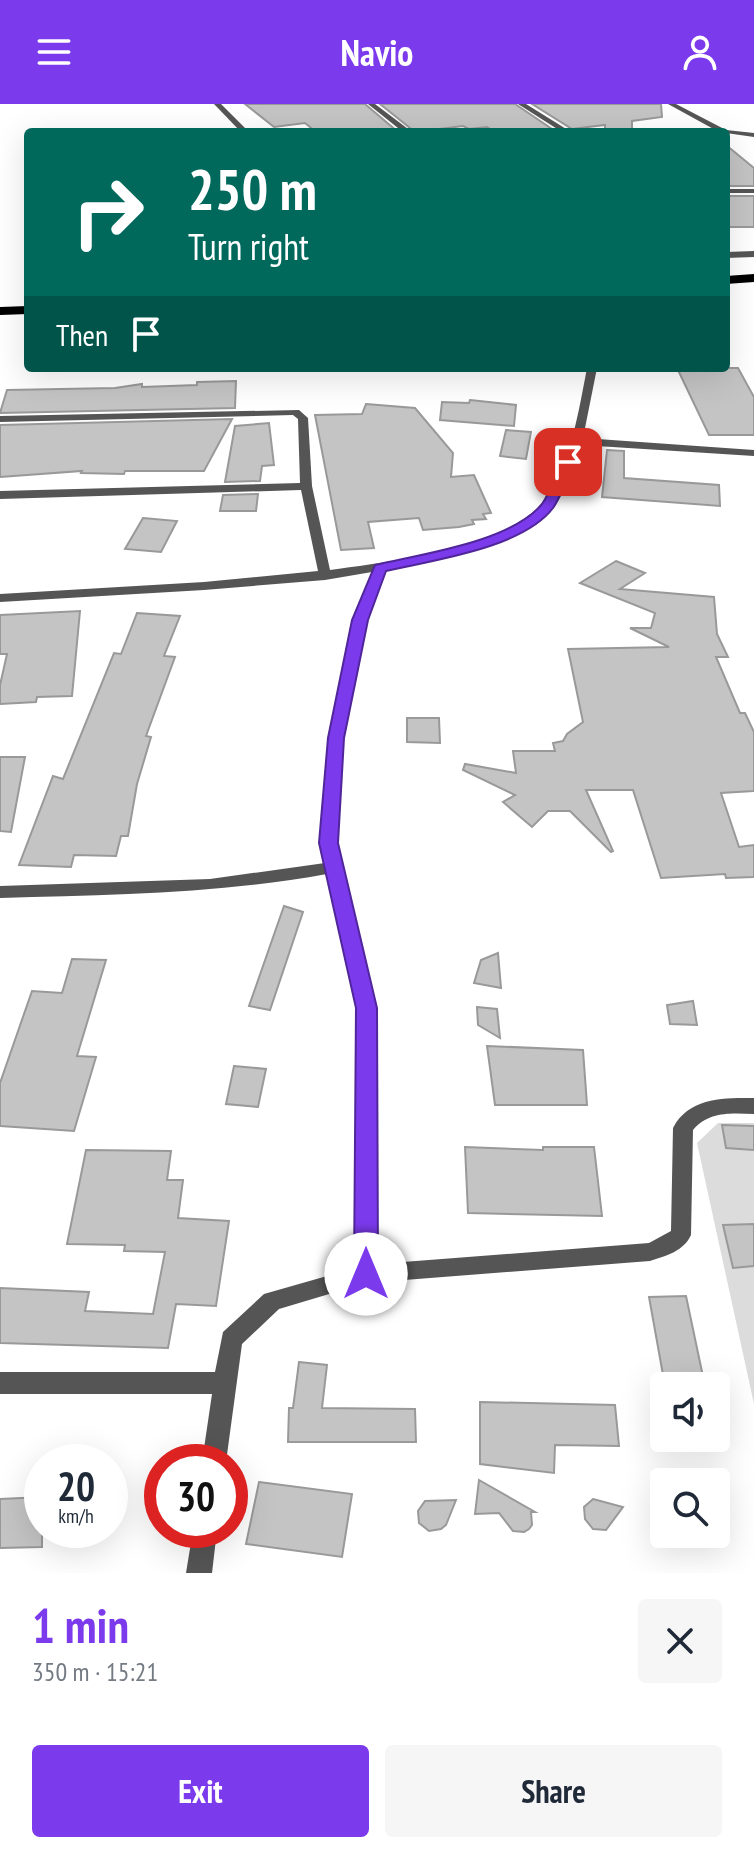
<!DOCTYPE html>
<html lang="en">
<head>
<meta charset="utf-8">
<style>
	body { margin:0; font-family:"PT Sans Narrow",sans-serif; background:#f6f6f7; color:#1f2937; height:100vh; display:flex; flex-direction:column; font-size:30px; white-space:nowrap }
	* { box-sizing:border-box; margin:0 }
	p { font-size:26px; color:#747a83 }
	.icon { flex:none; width:44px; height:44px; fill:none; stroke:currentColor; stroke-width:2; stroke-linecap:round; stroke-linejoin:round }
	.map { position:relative; height:1469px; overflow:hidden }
	.sheet { display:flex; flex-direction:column; background:#fff; flex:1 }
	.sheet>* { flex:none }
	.top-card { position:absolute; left:24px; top:24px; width:706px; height:244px; border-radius:8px; box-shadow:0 8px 32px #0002; background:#00695c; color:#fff; overflow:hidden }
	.fabs { position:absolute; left:650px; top:1268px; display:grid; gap:16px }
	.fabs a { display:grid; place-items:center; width:80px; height:80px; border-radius:8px; background:#fff; box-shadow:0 8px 32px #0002; font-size:40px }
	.speed { position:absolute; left:24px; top:1340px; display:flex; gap:16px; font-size:40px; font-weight:700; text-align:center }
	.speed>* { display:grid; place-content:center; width:104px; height:104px; border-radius:50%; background:#fff; box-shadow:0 8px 32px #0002; line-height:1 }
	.speed small { font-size:20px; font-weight:400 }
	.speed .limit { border:12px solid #d22; background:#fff; color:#111 }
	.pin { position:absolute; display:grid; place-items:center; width:68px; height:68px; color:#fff; margin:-34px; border-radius:16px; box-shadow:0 4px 12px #0006 }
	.me { position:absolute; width:88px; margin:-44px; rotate:0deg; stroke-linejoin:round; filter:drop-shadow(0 0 6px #0008) }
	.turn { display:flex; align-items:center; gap:28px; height:168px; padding:0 32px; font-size:36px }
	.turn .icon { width:104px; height:104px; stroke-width:2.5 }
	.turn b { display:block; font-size:56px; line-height:68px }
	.then { display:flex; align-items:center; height:76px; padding:0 32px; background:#0003; gap:16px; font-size:30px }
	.round { display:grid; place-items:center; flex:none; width:84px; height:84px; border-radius:8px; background:#f6f6f7 }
	.headline { display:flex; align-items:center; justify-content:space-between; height:136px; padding:0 32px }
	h1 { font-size:48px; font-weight:700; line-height:60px; color:#7c3aed }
	.primary-button { display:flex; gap:16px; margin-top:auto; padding:16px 32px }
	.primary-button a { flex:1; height:92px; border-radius:8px; background:#7c3aed; color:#fff; font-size:32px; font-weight:700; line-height:92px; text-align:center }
	.primary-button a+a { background:#f6f6f7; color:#1f2937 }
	header { display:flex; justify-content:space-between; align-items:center; height:104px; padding:0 32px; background:#7c3aed; color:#fff; font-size:36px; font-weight:700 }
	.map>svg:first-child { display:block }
	.green { fill:#dcdcdc }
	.building { fill:#c4c4c4; stroke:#999; stroke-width:2 }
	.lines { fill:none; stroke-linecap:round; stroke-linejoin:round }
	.minor { fill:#555; fill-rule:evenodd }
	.trunk { fill:#000; fill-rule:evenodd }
	.route { fill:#7c3aed; stroke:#51269a; stroke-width:2 }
</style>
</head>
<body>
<header><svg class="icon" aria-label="menu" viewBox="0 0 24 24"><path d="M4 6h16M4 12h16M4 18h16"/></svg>Navio<svg class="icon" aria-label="person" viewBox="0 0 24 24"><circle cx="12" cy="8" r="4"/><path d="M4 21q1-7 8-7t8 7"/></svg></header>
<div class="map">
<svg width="754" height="1469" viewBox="0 0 754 1469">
	<rect width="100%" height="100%" fill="#fff"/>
	<path class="green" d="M718,1019h36v281l-57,-261z"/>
	<g class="building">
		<path d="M245,0h120l33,28h-38l-4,-3 -40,3 -11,-9 -31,4z"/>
		<path d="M380,0h135l40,27 -60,1 -8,-5 -18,2 -6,-3 -48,6z"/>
		<path d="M532,0h129l1,13 -30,4v11h-27v-7l-33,4z"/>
		<path d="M726,41l28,23v18h-28z"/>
		<rect x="726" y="92" width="28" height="31"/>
		<path d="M677,264h61l16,29v38h-45z"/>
		<path d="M236,277l-1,27 -235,5 7,-23 108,-2 27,-4v3l55,-2v-3z"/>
		<path d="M470,296l46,5 -2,21 -74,-6 2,-18 27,1z"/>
		<path d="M366,300l49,4 38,45 -2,24 23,-2 17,38 -8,1 3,5 -14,1 2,4 -15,3 -36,3 -4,-12 -51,4 6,26 -33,2 -26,-135 47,-1z"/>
		<path d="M232,315l-28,52h-79l-1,3 -43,-1 1,-2 -82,6v-52z"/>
		<path d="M269,319l5,42 -12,1 -2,15 -35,1 10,-56z"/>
		<path d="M506,326l25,2 -5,27 -26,-3z"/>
		<path d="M607,346l17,1v27l95,7 1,21 -118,-9z"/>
		<path d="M258,390l-2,17h-36l3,-16z"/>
		<path d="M143,414l34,3 -16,31 -36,-3z"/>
		<path d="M616,457l29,12 -25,16 94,8 3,37 11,23h-12l24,56h5l9,19v59l-33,2 18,54 15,-2v32l-28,1 -1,-4 -64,4 -28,-88h-47l27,61 -2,1 -41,-41h-22l-16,16 -29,-25 12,-7 -52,-25 2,-6 51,9 -3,-22h42l-2,-8 10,-2 4,-7 16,-12 -15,-73 101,-2 -39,-19h21l4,-15 -75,-30z"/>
		<path d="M80,507l-8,85 -35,1 -1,5 -36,2v-19l7,-31h-7v-39z"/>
		<path d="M137,509l43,3 -16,40 11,1 -29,79 5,1 -14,47 -9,52h-7l-5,20 -42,-1 -3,12 -52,-2 34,-89 10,3 51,-126 7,1z"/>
		<path d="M407,614h32l1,25 -33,-1z"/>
		<path d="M0,653h25l-14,75 -11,-1z"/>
		<path d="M284,802l19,6 -33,98 -21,-4z"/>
		<path d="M498,849l3,35 -27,-5 7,-23z"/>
		<path d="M72,855l34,1 -29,96 19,1 -22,74 -74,-5v-43l32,-92 30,2z"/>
		<path d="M693,897l4,24 -27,-1 -3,-19z"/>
		<path d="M477,903l20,2 3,29 -22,-13z"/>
		<path d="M487,942l96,4 4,55h-92z"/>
		<path d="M234,962l32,3 -8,38 -32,-3z"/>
		<path d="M722,1021l32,1v24l-28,-2z"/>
		<path d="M465,1043l78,3v-3h51l8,69 -134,-3z"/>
		<path d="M86,1046l85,1 -4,29h16l-5,38 51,3 -13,85 -40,-2 -8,44 -168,-5v-55l89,4 -4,19 68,3 12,-62 -41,-1 1,-6 -58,-1z"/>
		<path d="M754,1120v42l-21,2 -10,-43z"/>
		<path d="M686,1192l19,90h-40l-16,-89z"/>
		<path d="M299,1258l28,3 -5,43 93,1 1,33h-128l1,-34h4z"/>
		<path d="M480,1298l135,3 4,41 -64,-1 -1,28 -74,-9z"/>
		<path d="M479,1376l56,32h-4l1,13 -3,4 -5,3 -11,-1 -14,-18 -24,1z"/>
		<path d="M259,1378l93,12 -10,63 -96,-13z"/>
		<path d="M42,1393v50l-42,1v-49z"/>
		<path d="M593,1395l30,8 -17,23 -13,-1 -8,-10 -1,-12z"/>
		<path d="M456,1396l-10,25 -5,4 -12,2 -10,-8 -1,-12 7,-10z"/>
	</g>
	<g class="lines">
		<g class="minor">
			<path d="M214,0h7l28,28h-8z"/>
			<path d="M368,0h7l37,28h-9z"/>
			<path d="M518,0h8l45,28h-9z"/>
			<path d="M668,0h8l50,26 28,3v4l-35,-5z"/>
			<rect x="726" y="85" width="28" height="4"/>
			<path d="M754,147v6l-28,1v-6z"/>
			<path d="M587,264h10l-14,70 171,12v6l-173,-11c-7,20 -14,46 -28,62 -38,41 -115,52 -167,62l-19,51 -24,118 -7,105 39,165 2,256 272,-21 22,-12 2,-103c16,-31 51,-30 81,-30v16c-23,-1 -45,-3 -61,16l-2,105c-7,16 -25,21 -41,26l-284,22 -87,26 -37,35 -16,118h-24l10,-68h-212v-22h215l8,-40 41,-38 91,-26 2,-260 -30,-134c-108,20 -217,21 -327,24v-12l210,-7 115,-16c-6,-25 -3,-48 -1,-74 7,-74 21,-148 48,-217l-47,8 -121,10 -204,12v-8l204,-12 114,-11 -17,-81 -301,9v-8l300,-8 -2,-64 -5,-4 -293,7v-6l299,-6 9,8 4,68 18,84c60,-8 172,-21 214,-68 25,-28 36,-98 43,-134z"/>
			<path d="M193,1426h24l-5,43h-26z"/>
		</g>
		<g class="trunk">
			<path d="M754,170v8l-28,2v-8z"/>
			<path d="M28,202v8l-28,1v-8z"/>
		</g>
	</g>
	<path class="route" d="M563,355l11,3c-6,14 -12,33 -21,46 -30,40 -120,52 -167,63l-18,49 -24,118 -6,105 39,165 1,266 -3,7 -9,4 -8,-4 -4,-7 2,-266 -37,-165 9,-105 24,-118 23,-55c46,-11 136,-23 167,-61 9,-12 13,-31 21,-45z"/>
</svg>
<div class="fabs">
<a><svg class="icon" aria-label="sound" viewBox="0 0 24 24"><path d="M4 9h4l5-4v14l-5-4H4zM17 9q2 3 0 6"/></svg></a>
<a><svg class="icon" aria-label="search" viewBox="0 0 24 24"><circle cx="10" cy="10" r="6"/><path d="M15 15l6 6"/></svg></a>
</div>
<div class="speed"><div>20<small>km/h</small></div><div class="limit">30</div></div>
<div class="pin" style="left:568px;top:358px;background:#d93025"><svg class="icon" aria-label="arrive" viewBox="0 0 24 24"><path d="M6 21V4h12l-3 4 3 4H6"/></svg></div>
<svg class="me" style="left:366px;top:1170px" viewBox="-20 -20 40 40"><circle r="19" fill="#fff"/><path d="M0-13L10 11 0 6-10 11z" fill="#7c3aed"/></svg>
<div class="top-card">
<div class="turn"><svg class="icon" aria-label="right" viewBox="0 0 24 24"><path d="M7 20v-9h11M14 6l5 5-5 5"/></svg><div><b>250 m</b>Turn right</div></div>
<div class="then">Then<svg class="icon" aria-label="arrive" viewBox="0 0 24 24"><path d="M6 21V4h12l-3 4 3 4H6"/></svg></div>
</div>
</div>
<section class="sheet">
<div class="headline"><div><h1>1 min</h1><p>350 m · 15:21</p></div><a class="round"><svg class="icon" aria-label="close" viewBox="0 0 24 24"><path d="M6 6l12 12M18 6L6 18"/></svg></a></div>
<div class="primary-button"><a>Exit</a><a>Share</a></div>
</section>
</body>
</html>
